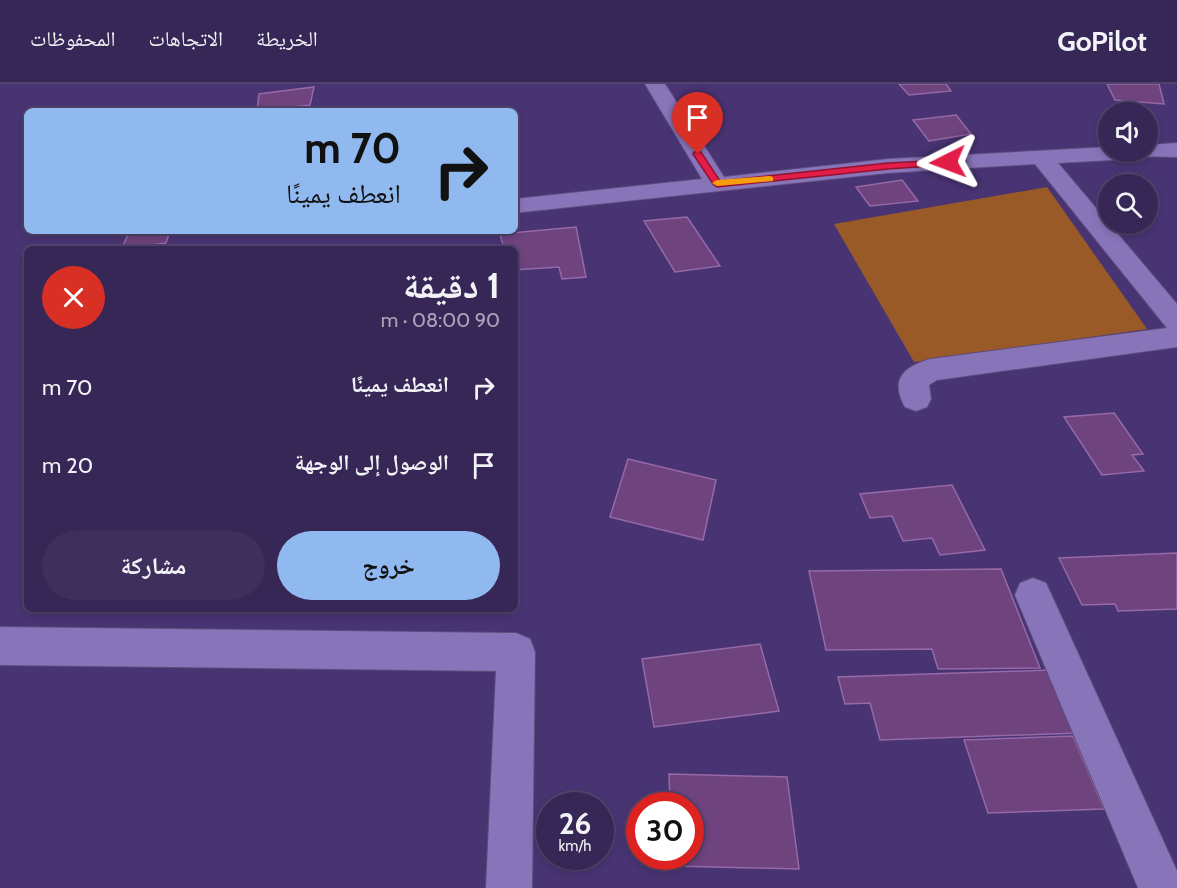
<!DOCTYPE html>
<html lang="ar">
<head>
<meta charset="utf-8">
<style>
	body { margin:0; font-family:Cabin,"Noto Naskh Arabic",sans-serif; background:#3e2f5c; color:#f1f3f6; direction:rtl; height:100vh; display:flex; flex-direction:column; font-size:22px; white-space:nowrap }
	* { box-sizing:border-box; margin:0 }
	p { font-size:20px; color:#aaa5b9 }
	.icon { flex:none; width:33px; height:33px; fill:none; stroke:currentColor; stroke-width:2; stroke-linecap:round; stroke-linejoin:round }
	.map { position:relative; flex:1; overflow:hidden; direction:ltr }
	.drawer { position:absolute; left:24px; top:162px; width:494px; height:366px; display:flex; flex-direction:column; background:#372756; border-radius:9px; box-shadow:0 3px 9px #0003,0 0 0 2px #51446c; direction:rtl }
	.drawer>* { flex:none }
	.hud { position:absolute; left:24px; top:24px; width:494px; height:126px; border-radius:9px; box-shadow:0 3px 9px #0003,0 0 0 2px #51446c; direction:rtl; background:#90b9f0; color:#111; overflow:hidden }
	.fabs { position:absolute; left:1098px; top:18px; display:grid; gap:12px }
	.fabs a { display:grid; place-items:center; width:60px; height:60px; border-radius:50%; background:#372756; box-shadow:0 3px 9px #0003,0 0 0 2px #51446c; font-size:30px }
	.speed { position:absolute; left:536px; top:708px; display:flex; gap:12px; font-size:30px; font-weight:700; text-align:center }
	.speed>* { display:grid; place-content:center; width:78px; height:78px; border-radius:50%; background:#372756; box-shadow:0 3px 9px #0003,0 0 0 2px #51446c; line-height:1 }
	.speed small { font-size:15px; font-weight:400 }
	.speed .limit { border:9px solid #d22; background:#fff; color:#111 }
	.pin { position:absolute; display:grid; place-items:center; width:51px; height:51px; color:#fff; margin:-62px -26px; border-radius:50% 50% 50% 0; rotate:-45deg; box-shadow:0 0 6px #0007 }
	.pin .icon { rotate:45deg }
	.me { position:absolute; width:66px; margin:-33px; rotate:267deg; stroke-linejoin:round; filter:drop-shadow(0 0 4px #0008) }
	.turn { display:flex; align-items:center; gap:21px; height:126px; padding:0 18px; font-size:27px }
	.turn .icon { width:78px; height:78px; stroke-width:2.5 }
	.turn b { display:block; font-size:42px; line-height:51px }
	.round { display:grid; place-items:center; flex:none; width:63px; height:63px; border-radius:32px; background:#3e2f5c }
	.head { display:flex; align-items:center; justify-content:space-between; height:102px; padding:0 18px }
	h1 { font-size:36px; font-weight:800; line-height:45px }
	.primary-button { display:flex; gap:12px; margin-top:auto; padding:12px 18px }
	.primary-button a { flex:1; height:69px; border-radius:36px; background:#90b9f0; color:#111; font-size:24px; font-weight:800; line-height:69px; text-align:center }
	.primary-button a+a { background:#3e2f5c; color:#f1f3f6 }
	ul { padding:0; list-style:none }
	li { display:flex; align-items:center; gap:18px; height:78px; padding:0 18px }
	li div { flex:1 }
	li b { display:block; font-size:22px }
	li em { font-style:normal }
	header { display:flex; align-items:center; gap:36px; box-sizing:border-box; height:84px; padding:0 30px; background:#372756; border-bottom:2px solid #51446c }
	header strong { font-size:28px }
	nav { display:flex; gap:33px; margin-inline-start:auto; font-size:21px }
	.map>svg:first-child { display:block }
	.green { fill:#995a28 }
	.building { fill:#6e437e; stroke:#9669a7; stroke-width:1.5 }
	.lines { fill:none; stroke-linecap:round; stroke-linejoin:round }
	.minor-casing { stroke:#5d4c7d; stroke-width:2 }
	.path { stroke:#8f81ac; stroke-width:2; stroke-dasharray:2 3; stroke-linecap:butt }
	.minor { fill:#8874b9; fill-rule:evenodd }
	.route { fill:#e11d48; stroke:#92132f; stroke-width:1.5 }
	.slow { fill:#f59e0b }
</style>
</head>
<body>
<header>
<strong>GoPilot</strong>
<nav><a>الخريطة</a><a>الاتجاهات</a><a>المحفوظات</a></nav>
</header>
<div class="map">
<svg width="1177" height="804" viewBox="0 0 1177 804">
	<rect width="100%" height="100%" fill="#493473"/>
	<path class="green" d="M1047,103l100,142 -233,33 -80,-138z"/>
	<g class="building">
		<path d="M899,0h47l5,7 -42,4z"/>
		<path d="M1107,0h52l5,20 -49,-4z"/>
		<path d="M314,3l-4,18 -53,6 2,-17z"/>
		<path d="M956,31l15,19 -42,7 -16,-21z"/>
		<path d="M902,96l16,21 -48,5 -14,-19z"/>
		<path d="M687,133l33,49 -45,6 -31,-51z"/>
		<path d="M576,143l10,50 -24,2 -3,-12 -45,3v-21h-10l-4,-15z"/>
		<path d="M130,147h40l-4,12 -45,6z"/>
		<path d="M1114,329l29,41 -11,1 12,16 -42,4 -38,-58z"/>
		<path d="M628,375l88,21 -13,60 -93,-23z"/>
		<path d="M952,401l33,65 -45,5 -8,-17 -29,3 -11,-25 -22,2 -10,-24z"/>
		<path d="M1177,469v56l-59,2 -3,-7 -33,1 -23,-47z"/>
		<path d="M1001,485l39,99 -102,1 -6,-20 -106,1 -17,-79z"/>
		<path d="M760,560l19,67 -125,16 -12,-68z"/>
		<path d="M1051,586l27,63 -198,7 -10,-37 -25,1 -7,-27z"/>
		<path d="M1073,652l31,73 -116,4 -24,-73z"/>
		<path d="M669,690l118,3 12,92 -126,-3v-10h17v-50h-20z"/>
	</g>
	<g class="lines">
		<defs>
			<g id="minor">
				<path d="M645,0h20l59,93 164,-18 220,-12v5h40v-7l29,-2v14c-16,0 -33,-2 -46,2l-73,4 119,141v43l-240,33 -8,5 2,14 -4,8 -11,4 -11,-4c-15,-27 -2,-40 25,-48l237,-31 -132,-164 -147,9 -374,40v-14l188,-20z"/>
				<path d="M1033,494l13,5 131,288v17h-39l-123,-293 5,-12z"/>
				<path d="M0,543l516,6 14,6 5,13 -3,236h-46l10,-217 -496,-6z"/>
			</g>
		</defs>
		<use href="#minor" class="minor-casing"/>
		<path class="path" d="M1127,23l2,5"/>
		<use href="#minor" class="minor"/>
	</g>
	<path class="route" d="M694,68h7l19,29 168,-18 60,-3 5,2 -5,3 -60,4 -171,18 -4,-3 -20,-30z"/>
	<path class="slow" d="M770,92l3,1v4l-56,5 -5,-3 5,-3z"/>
</svg>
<div class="fabs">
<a><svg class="icon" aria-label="sound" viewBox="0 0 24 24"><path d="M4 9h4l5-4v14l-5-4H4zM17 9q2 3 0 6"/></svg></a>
<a><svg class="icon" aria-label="search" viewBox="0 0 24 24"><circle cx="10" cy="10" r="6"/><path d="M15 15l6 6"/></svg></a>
</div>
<div class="speed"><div>26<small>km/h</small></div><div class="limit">30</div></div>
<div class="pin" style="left:698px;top:70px;background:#d93025"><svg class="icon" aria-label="arrive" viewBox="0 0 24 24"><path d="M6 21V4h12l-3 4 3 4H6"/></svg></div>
<svg class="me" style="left:948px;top:78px" viewBox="-20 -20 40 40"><path d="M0-17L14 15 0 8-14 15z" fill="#e11d48" stroke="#fff" stroke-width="4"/></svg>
<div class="hud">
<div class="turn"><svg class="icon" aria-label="right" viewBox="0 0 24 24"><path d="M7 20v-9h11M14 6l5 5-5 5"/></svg><div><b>70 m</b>انعطف يمينًا</div></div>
</div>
<section class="drawer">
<div class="head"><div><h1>1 دقيقة</h1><p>90 m · 08:00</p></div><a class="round" style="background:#d93025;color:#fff"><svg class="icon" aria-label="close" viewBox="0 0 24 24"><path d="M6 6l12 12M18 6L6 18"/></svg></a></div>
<ul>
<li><svg class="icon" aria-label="right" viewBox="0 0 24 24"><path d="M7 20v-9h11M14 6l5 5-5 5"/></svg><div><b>انعطف يمينًا</b></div><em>70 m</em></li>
<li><svg class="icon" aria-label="arrive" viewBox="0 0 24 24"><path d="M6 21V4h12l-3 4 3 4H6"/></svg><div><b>الوصول إلى الوجهة</b></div><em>20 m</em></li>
</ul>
<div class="primary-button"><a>خروج</a><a>مشاركة</a></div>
</section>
</div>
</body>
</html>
